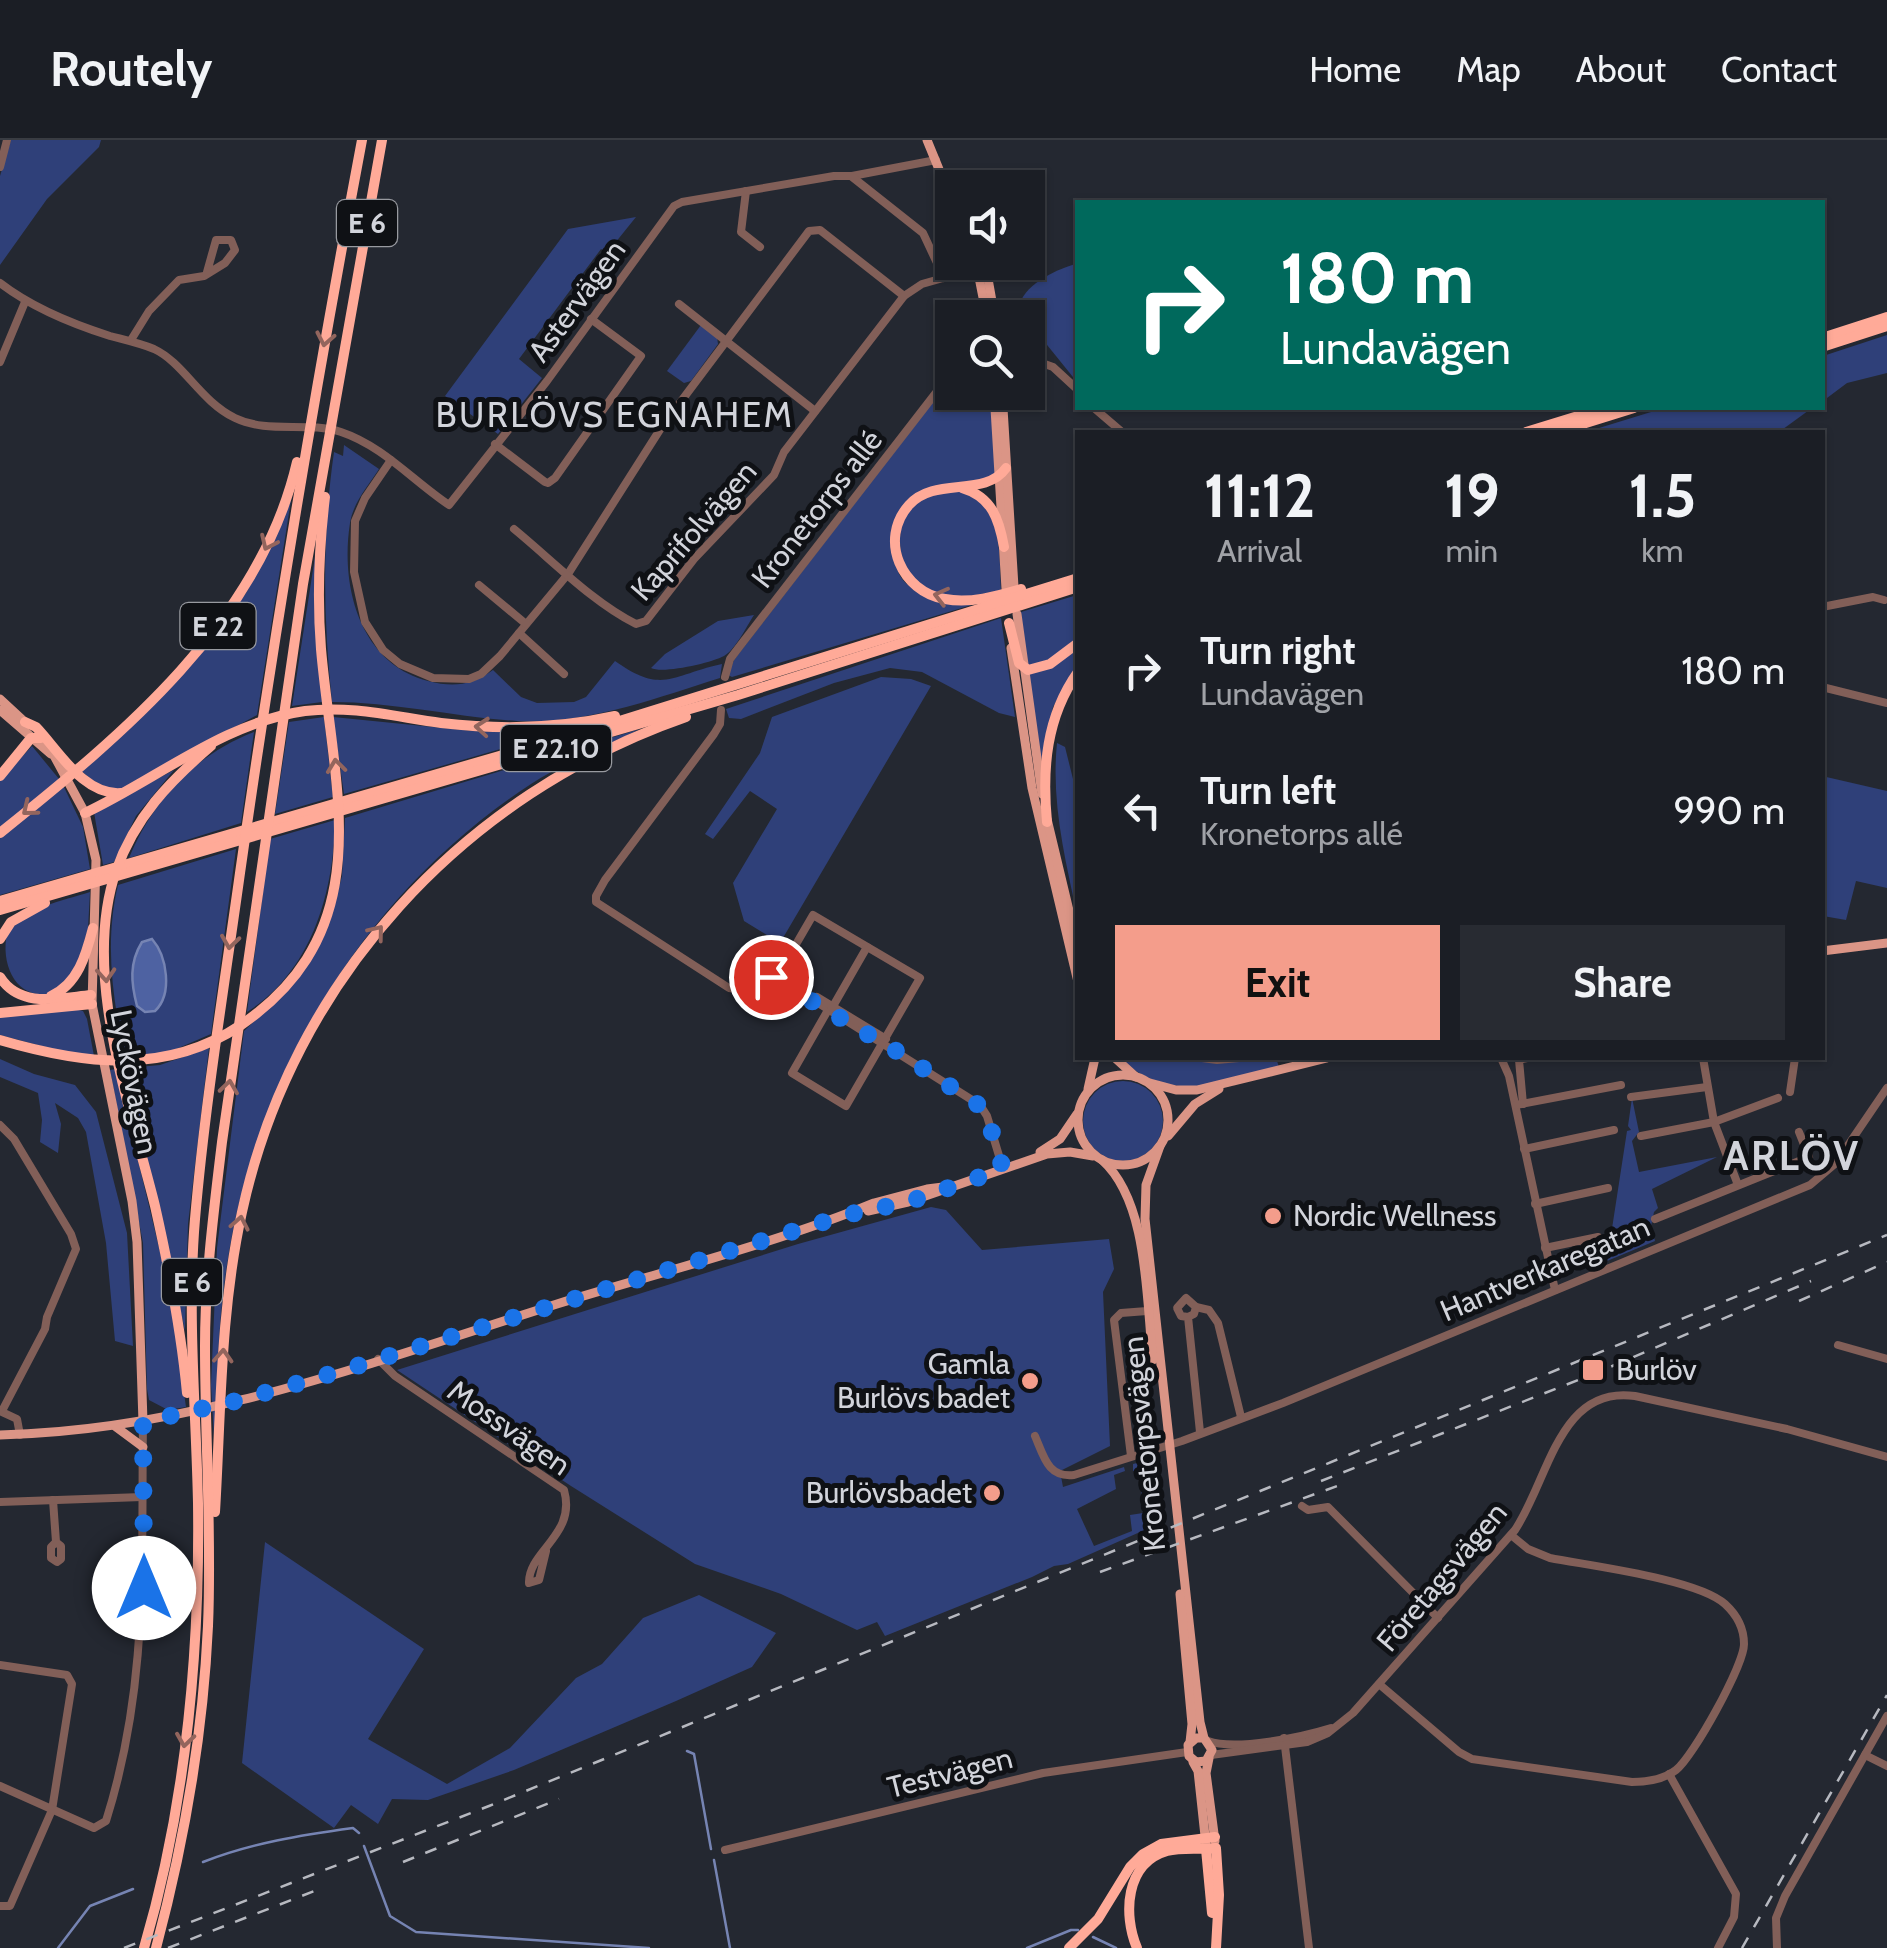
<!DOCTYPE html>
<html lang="en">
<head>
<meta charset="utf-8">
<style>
	body { margin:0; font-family:Cabin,sans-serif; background:#282b32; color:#f1f3f6; height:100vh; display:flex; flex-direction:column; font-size:38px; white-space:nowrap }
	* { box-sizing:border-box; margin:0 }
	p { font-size:32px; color:#a0a2a7 }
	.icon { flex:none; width:55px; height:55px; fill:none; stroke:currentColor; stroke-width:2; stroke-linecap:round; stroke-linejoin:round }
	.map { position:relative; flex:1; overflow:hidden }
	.drawer { position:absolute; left:1075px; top:290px; width:750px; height:630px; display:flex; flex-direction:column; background:#1b1e25; border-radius:0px; box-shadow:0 2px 8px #0004,0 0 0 2px #393c42 }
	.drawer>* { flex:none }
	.guide { position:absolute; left:1075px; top:60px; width:750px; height:210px; border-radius:0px; box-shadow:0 2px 8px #0004,0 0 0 2px #393c42; background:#00695c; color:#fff; overflow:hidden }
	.controls { position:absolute; left:935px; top:30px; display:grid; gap:20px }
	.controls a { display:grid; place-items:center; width:110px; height:110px; border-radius:0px; background:#1b1e25; box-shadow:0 2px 8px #0004,0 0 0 2px #393c42; font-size:50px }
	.pin { position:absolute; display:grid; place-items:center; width:85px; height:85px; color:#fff; margin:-42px; border:5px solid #fff; border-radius:50%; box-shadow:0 2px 10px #0007 }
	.me { position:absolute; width:110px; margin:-55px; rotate:0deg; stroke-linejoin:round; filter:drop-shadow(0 0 8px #0008) }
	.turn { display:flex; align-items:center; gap:35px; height:210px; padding:0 40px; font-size:45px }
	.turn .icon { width:130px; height:130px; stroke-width:2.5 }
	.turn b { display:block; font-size:70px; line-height:85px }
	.eta { display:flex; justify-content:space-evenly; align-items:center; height:170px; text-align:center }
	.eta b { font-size:60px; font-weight:700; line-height:70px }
	.button { display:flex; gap:20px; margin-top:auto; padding:20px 40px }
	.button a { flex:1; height:115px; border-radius:0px; background:#f49d8b; color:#111; font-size:40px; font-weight:700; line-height:115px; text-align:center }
	.button a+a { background:#282b32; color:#f1f3f6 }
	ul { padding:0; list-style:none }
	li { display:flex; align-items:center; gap:30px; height:140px; padding:0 40px }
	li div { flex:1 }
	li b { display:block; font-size:38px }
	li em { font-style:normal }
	header { display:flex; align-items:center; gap:60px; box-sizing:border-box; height:140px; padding:0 50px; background:#1b1e25; border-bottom:2px solid #393c42 }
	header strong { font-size:48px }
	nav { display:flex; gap:55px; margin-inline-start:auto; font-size:35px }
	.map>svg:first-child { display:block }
	.green { fill:#2f4079 }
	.water { fill:#4e62a2; stroke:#7684b3; stroke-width:2.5 }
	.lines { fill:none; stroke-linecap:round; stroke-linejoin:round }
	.stream { stroke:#7684b3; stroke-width:2.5 }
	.minor { stroke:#825f58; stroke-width:8 }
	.major { stroke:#db9586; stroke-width:9 }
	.highway { stroke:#ffaa98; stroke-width:10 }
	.rail { stroke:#b7b9c0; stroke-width:2.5; stroke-dasharray:12 12; stroke-linecap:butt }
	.oneway { stroke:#93655d }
	.route { stroke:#1a73e8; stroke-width:18; stroke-dasharray:0 32.4 }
	.poi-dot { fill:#f49d8b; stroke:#0f1115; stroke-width:4 }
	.labels { text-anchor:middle; stroke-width:10; stroke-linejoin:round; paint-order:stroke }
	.shield { fill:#0f1115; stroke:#989aa0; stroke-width:2.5 }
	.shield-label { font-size:28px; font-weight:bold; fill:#d2d4db }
	.street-label { font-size:30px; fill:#d2d4db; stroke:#0f1115 }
	.poi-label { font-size:30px; fill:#d2d4db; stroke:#0f1115; text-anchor:start }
	.quarter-label { font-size:35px; letter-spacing:2.5px; fill:#d2d4db; stroke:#0f1115 }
	.district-label { font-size:40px; font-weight:bold; letter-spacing:2.5px; fill:#d2d4db; stroke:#0f1115 }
</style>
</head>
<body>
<header>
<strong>Routely</strong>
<nav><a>Home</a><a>Map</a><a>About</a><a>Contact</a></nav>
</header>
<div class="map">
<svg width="1887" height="1808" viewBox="0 0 1887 1808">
	<rect width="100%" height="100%" fill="#242831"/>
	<g class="green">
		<path d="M11,0h90l-2,7 -52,52 -47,66v-89z"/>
		<path d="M636,77l-29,36 -6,-4 -82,110 23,19 -44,56 -53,-38 123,-167z"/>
		<path d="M1075,124l3,1 -1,117 -59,-73c5,-24 35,-38 57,-45z"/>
		<path d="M701,185l16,12 1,7 -27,37 -7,2 -17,-12z"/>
		<path d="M1887,195v38l-40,10 -24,18v-45z"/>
		<path d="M952,237v15l39,1 6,79 -6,6 -50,7 -42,30c-1,15 -5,33 -3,48 5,39 61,35 89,38l-253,76 -4,-2 6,-15z"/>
		<path d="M1664,268h148l-33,24h-193z"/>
		<path d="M344,305l35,24c-11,17 -26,34 -29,54 -10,64 10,140 78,158 26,7 44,4 65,-11l28,27 16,6 37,-1 12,-5 29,-36c48,34 56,14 107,3l-2,14c-64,20 -134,47 -203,43 -62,-4 -123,-19 -185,-19 -9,-84 -10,-166 2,-250l9,4z"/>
		<path d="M963,351c40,18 36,60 38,99 -23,5 -54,13 -76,-1 -34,-22 -35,-81 7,-95 9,-3 21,-2 31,-3z"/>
		<path d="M292,354l-35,221 -137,75c-17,-2 -27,-9 -39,-19l140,-143 25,-35 21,-40z"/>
		<path d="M316,410l6,152 -30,4z"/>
		<path d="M1077,455v45l-34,25h-17l-5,-53z"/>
		<path d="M754,475c-8,12 -18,34 -30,41 -13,7 -61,18 -73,12l14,-14 53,-33z"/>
		<path d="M1001,478l14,99 -16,-4 -77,-41 -32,-4 -56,15 -93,36 -12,-1 -3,-9z"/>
		<path d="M1077,509v15l-24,43 -13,59 -13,-93c21,0 34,-12 50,-24z"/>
		<path d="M881,537l30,2 20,7 -151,257 -36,-22 -11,-38 44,-74 -27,-18 -37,48 -8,-5 55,-81 12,-36z"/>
		<path d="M324,577l9,80 -58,17 14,-92z"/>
		<path d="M333,577l140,14 71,3 -5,4 -195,56z"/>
		<path d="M640,589c-36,18 -75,33 -109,55 -165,108 -275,287 -304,481 -10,63 -10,126 -12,190l-4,-70 6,-137 27,-217 55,-53 33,-63 10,-39 3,-58z"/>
		<path d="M254,592l-13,91 -112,35c23,-57 67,-104 125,-126z"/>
		<path d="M1057,603l8,4 12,48v120c-12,-58 -26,-112 -20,-172z"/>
		<path d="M32,606l27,33 -59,49v-48z"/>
		<path d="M174,630l-38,46 -22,46 -11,3 -9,-53z"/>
		<path d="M1822,636l65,15v97l-31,-7 -10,39 -23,-4z"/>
		<path d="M63,645l20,42 7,42 -90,26v-59z"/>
		<path d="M335,680c-1,71 -23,151 -88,192l23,-173z"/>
		<path d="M236,709l-25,185 -44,19 -42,5c-12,-58 -21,-115 -7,-173z"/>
		<path d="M90,752l-2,37 -11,39 -24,25c-35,9 -53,-26 -46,-60 19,-26 55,-32 83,-41z"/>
		<path d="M74,869l9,2 4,8 7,37 -30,-4 -64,-17v-19z"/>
		<path d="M209,908l-21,176 -3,107 -58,-263 33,-3z"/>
		<path d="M1119,918h74l11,3 72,-3 3,9c-60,16 -107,38 -160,-9z"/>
		<path d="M0,919l34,15 41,11 21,27 31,121 6,113 -18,-5 -9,-98 -20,-111 -8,-14 -23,-15 6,21 -3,29 -18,-11 2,-22 -4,-27 -38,-16z"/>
		<path d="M116,929l53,220 17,118 -18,3 -19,-10 -2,-11 -4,-146 -33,-173z"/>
		<circle cx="1123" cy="981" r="40"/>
		<path d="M1632,958l7,34 -7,9 7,31 78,-15 -65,32 6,19 -4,4 -3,14 4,15 -48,20 20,-130 4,-1 -3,-4z"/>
		<path d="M931,1067l15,3 36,40 127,-11 5,30 -11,23 7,154 -50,25 3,16 61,-20 1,4 -11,4 2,14 -39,20 17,37 38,-15 -2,-16 13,-2 -3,-40 -7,-2v-7l16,-4 8,59 -8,-2v11l-81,36 -14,2 -22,11 -147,59 -8,-14 -20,8 -76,-36 -86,-30 -124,-78 -174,-116 401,-126z"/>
		<path d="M265,1402l159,107 -56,90 79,45 63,-36 66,-70 26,-14 41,-46 56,-23 77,38 -24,34 -76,34 -162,69 -86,30 -36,-1 -14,25 -27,-19 -17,23 -92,-65z"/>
	</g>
	<path class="water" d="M152,799c15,17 21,55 3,72l-10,1 -8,-6c-6,-23 -8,-43 5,-64z"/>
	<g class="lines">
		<g class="stream">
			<path d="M687,1611l7,3 17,95"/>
			<path d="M364,1706l26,70 26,16 233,16"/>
			<path d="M714,1720l16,88"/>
			<path d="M203,1722c49,-19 98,-27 150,-34l6,5"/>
			<path d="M1093,1797l23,11"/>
			<path d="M58,1808l32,-42 43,-17"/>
			<path d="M1027,1808l44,-18h7"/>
		</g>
		<g class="minor">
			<path d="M0,27l7,-27"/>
			<path d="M852,36l84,-16"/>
			<path d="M746,51l-5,41 19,15"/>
			<path d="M0,143c31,24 72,41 110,53 15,4 29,7 44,13 30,14 46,52 81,69 33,16 72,3 106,14 42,14 72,49 108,73l98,-124 127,-175 8,-4 152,-26h17l72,57 21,45"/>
			<path d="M679,164l136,107"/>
			<path d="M131,200l18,-29 30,-31 25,-4 21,-13 10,-13 -4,-10h-15l-9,32"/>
			<path d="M1028,218l25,9 25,23"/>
			<path d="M0,222l25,-60"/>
			<path d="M1094,268l28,24"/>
			<path d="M495,304l50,38 3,1 7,-5 86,-122 -50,-37"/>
			<path d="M391,320l-26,38 -10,23 -1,51 11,50 18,28 17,14 33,14 36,1 12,-5 19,-18 68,-82 93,-146 148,-197 11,-1 84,66"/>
			<path d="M514,389c39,32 77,72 122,95l10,-3 48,-62 80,-84 10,-23 120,-156 18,-12 60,-17"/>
			<path d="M479,445l47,39"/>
			<path d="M1822,467l51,-10 11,3"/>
			<path d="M519,493l45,41"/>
			<path d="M725,537l5,-18 13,-17 209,-270"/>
			<path d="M1822,547l65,16"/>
			<path d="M721,570l-1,14 -6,10 -109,146 -9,16v6l133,86c21,4 29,-12 48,-11l203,128 7,11 16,53"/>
			<path d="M777,837l36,-62 107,63 -74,128 -54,-33 36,-63"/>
			<path d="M817,857l69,42"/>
			<path d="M832,868l35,-61"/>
			<path d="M1202,918l15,2 22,-2"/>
			<path d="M1501,918l8,18 46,214"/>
			<path d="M1703,918l11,64 24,63"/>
			<path d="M1790,952l5,-34"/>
			<path d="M1631,957l76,-10"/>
			<path d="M1523,964l-4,-44 8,-2"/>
			<path d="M1516,965l105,-20"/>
			<path d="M0,985l14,14 57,95 5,15 -29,68 -2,12 -43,82"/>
			<path d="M1641,996l73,-14 64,-24"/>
			<path d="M1524,1009l90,-19"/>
			<path d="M1535,1064l73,-16"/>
			<path d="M1655,1079l154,-62 -10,-25"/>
			<path d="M1545,1108l53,-11"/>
			<path d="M1196,1167l13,3 9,13 23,94"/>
			<path d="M1188,1177l-7,-1 -4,-8 9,-10 10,9 -2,7 -6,3 12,115"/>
			<path d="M1838,1205l49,14"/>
			<path d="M378,1219l17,17 169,114c13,45 -36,61 -35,93l10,-3 7,-29"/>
			<path d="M0,1271l17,8 3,16"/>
			<path d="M1035,1296c9,21 13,42 39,39l108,-34 101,-38 527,-218 26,-22 51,-75"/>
			<path d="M1131,1316l-17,-136 7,-7 26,-2"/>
			<path d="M53,1360l3,42 -5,5v11l6,4 4,-3v-13l-5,-4"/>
			<path d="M0,1362l142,-5"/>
			<path d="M1302,1366l6,4 20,-3 110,111"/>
			<path d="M0,1525l67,10 5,9 -20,126 -42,96h-10"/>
			<path d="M1379,1544l80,68 13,7 160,23c15,0 31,-2 44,-12 17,-13 68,-105 68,-126 0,-16 -7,-29 -19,-40 -28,-25 -134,-38 -175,-46l-22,-9 -17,-14"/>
			<path d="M1284,1598l25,210"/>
			<path d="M1208,1601c28,10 94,-4 123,-13"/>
			<path d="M1211,1615l96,-13 21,-9 25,-20 162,-183c34,-51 44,-145 120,-134l152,33 100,28"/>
			<path d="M1865,1615l22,11"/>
			<path d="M1669,1634l67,120 -2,23 -16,31"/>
			<path d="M0,1646l94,42 12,-7c43,-136 35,-259 37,-399"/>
			<path d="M725,1710l318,-77 144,-21"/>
			<path d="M1777,1808l-1,-30 9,-22 102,-180"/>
		</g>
		<g class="major">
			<path d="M927,0l25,61"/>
			<path d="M976,122l11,56"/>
			<path d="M985,122l10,56"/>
			<path d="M994,252l12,197"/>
			<path d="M1002,252l12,195"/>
			<path d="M1017,474l25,180"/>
			<path d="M1011,508l21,140 46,194"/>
			<path d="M0,559l27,25"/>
			<path d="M0,570l51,44"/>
			<path d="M51,610l34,63 11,47 -4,144 40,197 5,41 6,180"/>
			<path d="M1047,679l31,129"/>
			<path d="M1822,811l65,-8"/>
			<path d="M1115,918l21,19"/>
			<circle cx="1123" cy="980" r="45"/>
			<path d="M1150,943l26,7h21l130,-32"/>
			<path d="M1088,949l7,-31"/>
			<path d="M1168,996l27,-32 24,-15"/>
			<path d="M1160,1006l-14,39 -1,34 55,503 4,16 8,12 -6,11 -10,1 -7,-6 -1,-11 8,-7h8"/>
			<path d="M1040,1012l20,-13 17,-25"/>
			<path d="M1102,1020c47,42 44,140 51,200"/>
			<path d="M868,1071l40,-9 139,-48 23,-2 23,4"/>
			<path d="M116,1287l27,20"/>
			<path d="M0,1295c191,-4 376,-74 557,-131 104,-32 217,-60 317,-101l53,-14 24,-3"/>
			<path d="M1180,1454l12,130 -2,18"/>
			<path d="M1209,1618l-3,15 9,68"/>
			<path d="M1193,1622l5,9 8,74"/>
		</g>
		<g class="highway">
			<path d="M1822,198l65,-21"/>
			<path d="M1822,207l65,-21"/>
			<path d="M1526,292l78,-24"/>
			<path d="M1557,292l77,-24"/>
			<path d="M1006,328c-21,30 -71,8 -97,37 -31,35 -7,87 36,94 25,5 52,-3 76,-10"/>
			<path d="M962,348c30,9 37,31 42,59"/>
			<path d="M1009,483l10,40 9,7 22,-6 28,-21"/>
			<path d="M25,582l11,5c23,24 48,69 85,66"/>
			<path d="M0,636l31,-38h10"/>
			<path d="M85,673c72,-34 140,-91 220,-102 46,-6 91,6 136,12 60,7 116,6 174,-7"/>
			<path d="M1047,682c-5,-53 -1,-105 31,-150"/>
			<path d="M0,693c122,-98 260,-211 297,-371"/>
			<path d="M0,761l613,-178 465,-145"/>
			<path d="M0,770l738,-215 340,-108"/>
			<path d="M0,799l11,-17 34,-19"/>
			<path d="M0,837c20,32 60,21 91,18"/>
			<path d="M51,856c27,-12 35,-41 42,-68"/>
			<path d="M0,873l92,-9"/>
			<path d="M0,900c82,24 165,36 241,-15 141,-97 92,-236 80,-376 -4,-51 -2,-102 4,-152"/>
			<path d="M187,1253c-6,-64 -18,-125 -32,-187 -25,-101 -74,-233 -39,-335 19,-54 53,-89 95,-125"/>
			<path d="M215,1372c6,-100 5,-201 27,-300 50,-232 222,-418 444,-495"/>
			<path d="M1206,1709l6,64"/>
			<path d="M144,1808c42,-143 56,-296 54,-445 -2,-95 -11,-189 -3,-284 10,-116 29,-231 45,-346 35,-245 76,-489 122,-733"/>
			<path d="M156,1808c28,-105 47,-213 52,-322 4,-93 -3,-187 -3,-280 0,-68 9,-137 17,-204l81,-558 79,-444"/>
			<path d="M1069,1808l29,-29 32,-52 13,-13 18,-10 54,-7"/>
			<path d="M1137,1808c-14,-33 -12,-85 30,-97 15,-4 33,-1 49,-3l3,47 -3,53"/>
		</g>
		<g class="rail">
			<path d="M1799,1161l88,-39"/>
			<path d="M1321,1341l275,-108 215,-92"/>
			<path d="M1100,1432l240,-87"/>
			<path d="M403,1722l156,-63"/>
			<path d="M124,1808l365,-142 1398,-571"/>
			<path d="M168,1808l149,-58"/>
			<path d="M1742,1808l145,-253"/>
		</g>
	</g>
	<defs><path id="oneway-chevron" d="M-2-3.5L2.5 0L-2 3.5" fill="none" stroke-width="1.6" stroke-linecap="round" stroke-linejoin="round" transform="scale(2.5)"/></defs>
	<g class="oneway">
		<use href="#oneway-chevron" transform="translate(325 199) rotate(101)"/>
		<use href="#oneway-chevron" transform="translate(268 403) rotate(115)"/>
		<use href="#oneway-chevron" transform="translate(941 456) rotate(-166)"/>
		<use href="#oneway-chevron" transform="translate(482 587) rotate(-175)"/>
		<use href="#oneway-chevron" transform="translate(336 626) rotate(-97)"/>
		<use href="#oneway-chevron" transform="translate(29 669) rotate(141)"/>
		<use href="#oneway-chevron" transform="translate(377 792) rotate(-51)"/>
		<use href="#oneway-chevron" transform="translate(230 802) rotate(98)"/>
		<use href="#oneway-chevron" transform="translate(106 835) rotate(86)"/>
		<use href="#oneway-chevron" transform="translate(229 947) rotate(-82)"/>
		<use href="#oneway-chevron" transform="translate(240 1083) rotate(-79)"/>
		<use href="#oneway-chevron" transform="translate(223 1216) rotate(-87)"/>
		<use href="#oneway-chevron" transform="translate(185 1600) rotate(98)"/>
	</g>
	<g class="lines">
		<path class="route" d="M144,1448l-1,-166 97,-22 104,-30 502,-155 62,-13 95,-33 -16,-53 -7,-10 -82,-54 -127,-75"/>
	</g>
	<g class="poi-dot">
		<circle cx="1273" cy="1076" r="10"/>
		<rect x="1581" y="1218" width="24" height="24" rx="5"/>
		<circle cx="1030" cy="1241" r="10"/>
		<circle cx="992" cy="1353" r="10"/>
	</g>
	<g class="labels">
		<g class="shield">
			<rect x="337" y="60" width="60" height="46" rx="8"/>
			<rect x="180.5" y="463" width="75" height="46" rx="8"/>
			<rect x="501" y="585" width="110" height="46" rx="8"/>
			<rect x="162" y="1119" width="60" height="46" rx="8"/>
		</g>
		<g class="shield-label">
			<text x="367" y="93">E 6</text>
			<text x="218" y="496">E 22</text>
			<text x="556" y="618">E 22.10</text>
			<text x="192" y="1152">E 6</text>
		</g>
		<g class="street-label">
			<text transform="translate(577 161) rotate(-54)" y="10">Astervägen</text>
			<text transform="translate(817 369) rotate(-52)" y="10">Kronetorps allé</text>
			<text transform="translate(694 391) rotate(-49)" y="10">Kaprifolvägen</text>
			<text transform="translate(134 942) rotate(79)" y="10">Lyckövägen</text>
			<text transform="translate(1545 1129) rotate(-23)" y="10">Hantverkaregatan</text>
			<text transform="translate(509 1288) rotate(35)" y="10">Mossvägen</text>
			<text transform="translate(1144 1304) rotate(-96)" y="10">Kronetorpsvägen</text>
			<text transform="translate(1442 1437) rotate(-50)" y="10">Företagsvägen</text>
			<text transform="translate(950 1633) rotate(-14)" y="10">Testvägen</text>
		</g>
		<g class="poi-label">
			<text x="1293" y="1086">Nordic Wellness</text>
			<text x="1010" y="1234" text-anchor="end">Gamla<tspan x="1010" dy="34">Burlövs badet</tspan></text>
			<text x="1616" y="1240">Burlöv</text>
			<text x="972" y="1363" text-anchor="end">Burlövsbadet</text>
		</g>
		<g class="quarter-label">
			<text x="615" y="287">BURLÖVS EGNAHEM</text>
		</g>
		<g class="district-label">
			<text x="1792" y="1030">ARLÖV</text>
		</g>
	</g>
</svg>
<div class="controls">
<a><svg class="icon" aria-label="sound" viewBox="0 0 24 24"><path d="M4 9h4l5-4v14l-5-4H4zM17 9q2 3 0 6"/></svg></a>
<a><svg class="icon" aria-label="search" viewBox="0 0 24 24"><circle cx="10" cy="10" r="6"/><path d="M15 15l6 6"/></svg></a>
</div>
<div class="pin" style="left:771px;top:837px;background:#d93025"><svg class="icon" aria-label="arrive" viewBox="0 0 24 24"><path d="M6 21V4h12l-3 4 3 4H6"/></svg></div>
<svg class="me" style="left:144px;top:1448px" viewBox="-20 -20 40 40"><circle r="19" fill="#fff"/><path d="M0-13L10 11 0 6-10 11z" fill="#1a73e8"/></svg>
<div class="guide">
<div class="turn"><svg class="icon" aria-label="right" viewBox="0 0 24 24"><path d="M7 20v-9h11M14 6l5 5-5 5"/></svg><div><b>180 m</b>Lundavägen</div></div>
</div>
<section class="drawer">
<div class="eta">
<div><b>11:12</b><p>Arrival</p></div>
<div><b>19</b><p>min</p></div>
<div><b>1.5</b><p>km</p></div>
</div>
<ul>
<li><svg class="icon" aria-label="right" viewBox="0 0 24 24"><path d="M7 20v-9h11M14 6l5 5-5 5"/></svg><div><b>Turn right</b><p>Lundavägen</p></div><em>180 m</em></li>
<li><svg class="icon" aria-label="left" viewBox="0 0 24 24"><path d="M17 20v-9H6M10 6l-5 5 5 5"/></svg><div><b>Turn left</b><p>Kronetorps allé</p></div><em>990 m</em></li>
</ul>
<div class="button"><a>Exit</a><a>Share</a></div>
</section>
</div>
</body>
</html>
